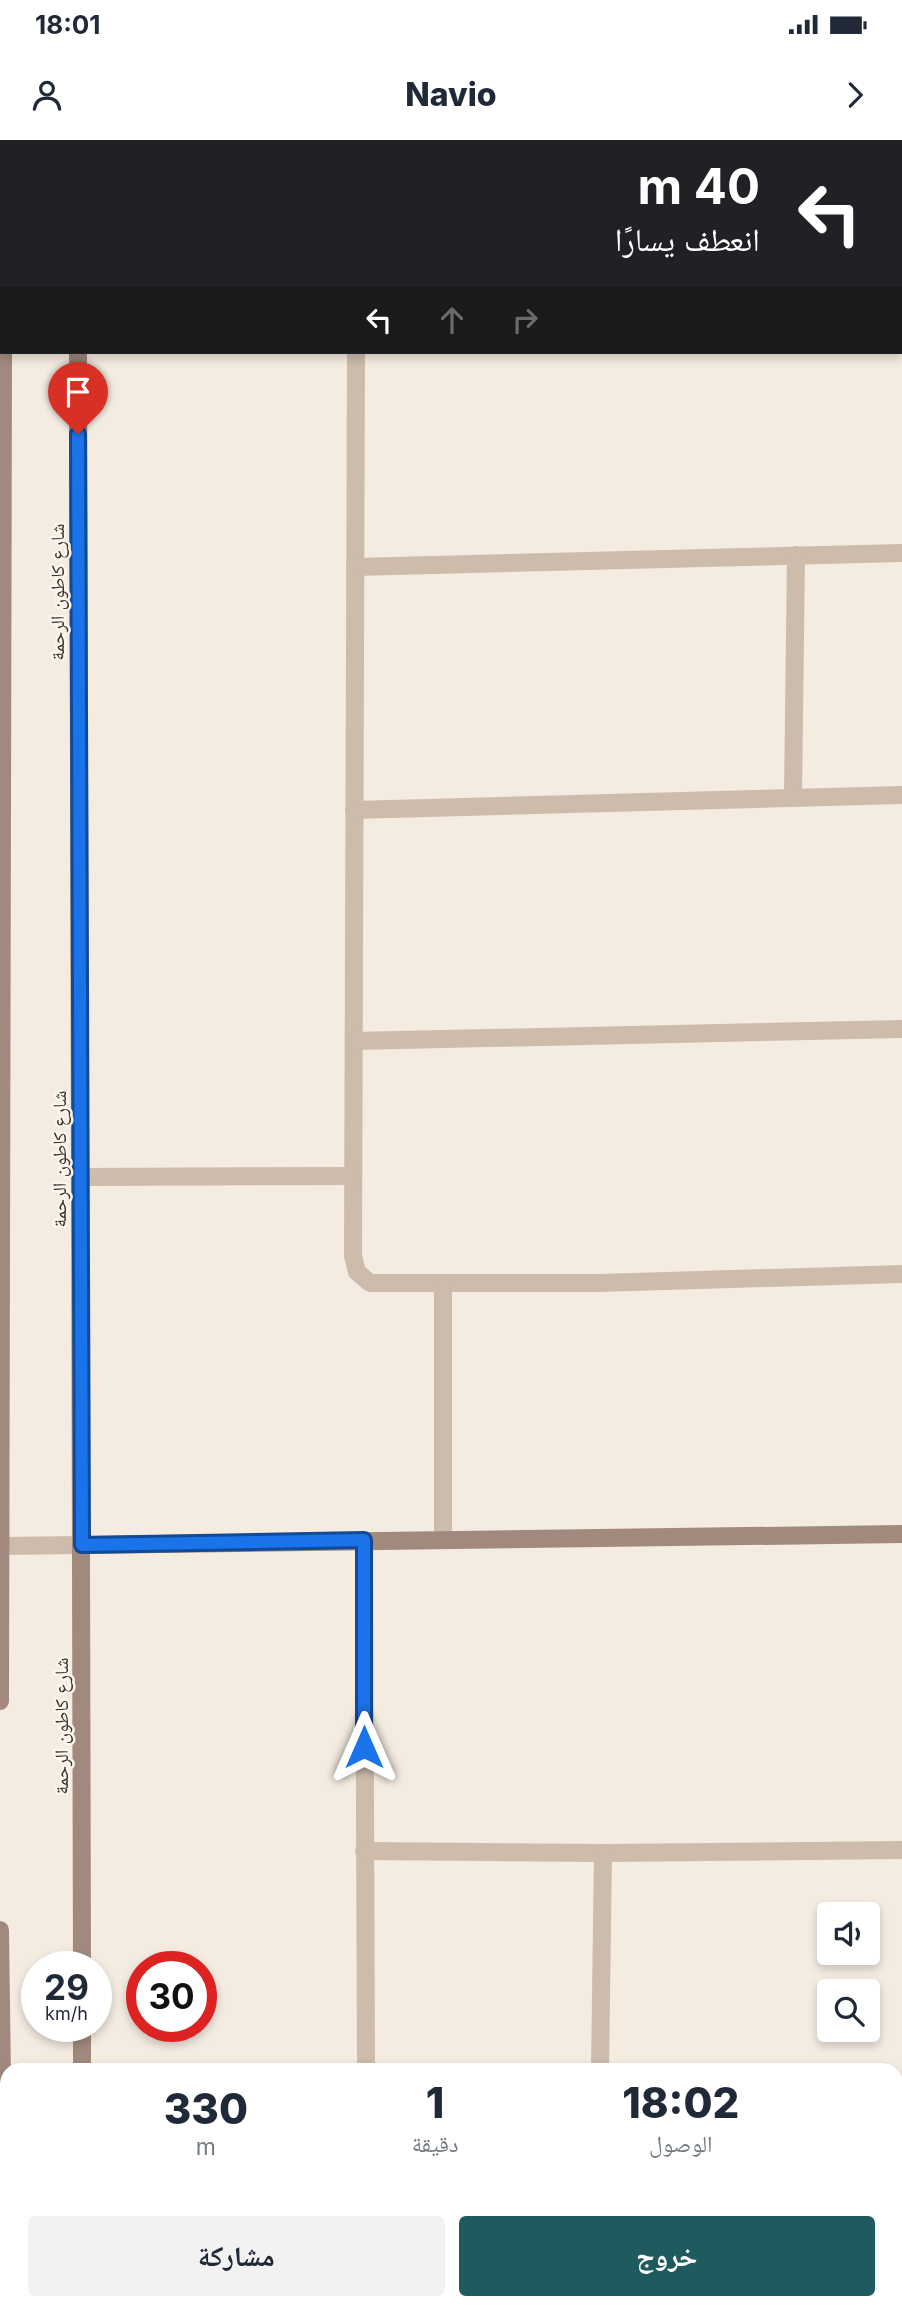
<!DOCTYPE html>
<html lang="ar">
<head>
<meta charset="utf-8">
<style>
	body { margin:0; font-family:Inter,"Noto Naskh Arabic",sans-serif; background:#f2f2f3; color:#1f2937; direction:rtl; height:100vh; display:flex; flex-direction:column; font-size:26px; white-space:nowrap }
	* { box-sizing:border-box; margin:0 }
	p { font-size:23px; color:#747a83 }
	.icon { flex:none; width:38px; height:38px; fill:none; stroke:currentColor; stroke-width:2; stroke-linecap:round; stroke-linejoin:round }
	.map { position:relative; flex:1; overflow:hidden; direction:ltr }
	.side { position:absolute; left:0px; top:1923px; width:903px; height:247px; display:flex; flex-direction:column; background:#fff; border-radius:21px 21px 0 0; box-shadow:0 4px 10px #0003; direction:rtl }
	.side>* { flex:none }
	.hud { position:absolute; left:0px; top:0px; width:903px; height:214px; box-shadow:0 4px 10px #0003; direction:rtl; background:#202124; color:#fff; overflow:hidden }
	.tools { position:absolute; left:817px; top:1762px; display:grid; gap:14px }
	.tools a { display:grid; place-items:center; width:63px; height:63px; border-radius:7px; background:#fff; box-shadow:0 4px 10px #0003; font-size:35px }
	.speed { position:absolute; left:21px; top:1811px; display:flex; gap:14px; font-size:35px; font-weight:700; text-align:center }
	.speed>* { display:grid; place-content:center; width:91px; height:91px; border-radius:50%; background:#fff; box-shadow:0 4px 10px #0003; line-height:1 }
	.speed small { font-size:18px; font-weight:400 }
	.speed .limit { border:10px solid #d22; background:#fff; color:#111 }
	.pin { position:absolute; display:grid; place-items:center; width:60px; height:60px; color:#fff; margin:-72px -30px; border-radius:50% 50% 50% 0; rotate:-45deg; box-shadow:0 0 7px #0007 }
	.pin .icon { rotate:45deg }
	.me { position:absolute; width:77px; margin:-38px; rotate:0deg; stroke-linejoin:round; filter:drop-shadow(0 0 5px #0008) }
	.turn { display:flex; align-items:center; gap:24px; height:147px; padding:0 28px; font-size:32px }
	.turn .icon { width:91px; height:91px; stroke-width:2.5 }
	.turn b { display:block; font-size:49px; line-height:60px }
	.lanes { display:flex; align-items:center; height:66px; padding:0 28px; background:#0003; justify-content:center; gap:35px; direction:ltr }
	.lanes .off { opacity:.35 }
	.eta { display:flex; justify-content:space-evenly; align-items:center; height:119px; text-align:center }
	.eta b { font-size:42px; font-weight:800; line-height:49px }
	.action { display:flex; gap:14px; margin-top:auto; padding:14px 28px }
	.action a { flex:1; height:80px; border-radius:7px; background:#1f5a5e; color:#fff; font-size:28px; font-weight:800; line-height:80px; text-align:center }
	.action a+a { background:#f2f2f3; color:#1f2937 }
	.status { display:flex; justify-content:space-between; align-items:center; height:49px; padding:0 35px; background:#fff; direction:ltr }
	.status svg { height:19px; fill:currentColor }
	header { display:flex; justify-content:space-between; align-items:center; height:91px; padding:0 28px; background:#fff; font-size:32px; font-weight:800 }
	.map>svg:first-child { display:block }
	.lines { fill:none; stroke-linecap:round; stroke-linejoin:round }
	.street { stroke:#cdbbac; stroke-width:18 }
	.secondary { stroke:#a18a7d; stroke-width:18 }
	.route-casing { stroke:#114b97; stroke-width:18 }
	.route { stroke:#1a73e8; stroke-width:12 }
	.labels { text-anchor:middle; stroke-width:5; stroke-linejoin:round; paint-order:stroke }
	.street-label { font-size:19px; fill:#3b302b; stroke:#fbf5ee }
</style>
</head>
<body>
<div class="status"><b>18:01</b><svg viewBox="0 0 49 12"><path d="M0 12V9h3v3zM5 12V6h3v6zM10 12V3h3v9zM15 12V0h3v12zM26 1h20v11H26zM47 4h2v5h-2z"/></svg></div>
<header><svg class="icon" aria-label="forward" viewBox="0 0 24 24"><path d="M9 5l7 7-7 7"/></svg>Navio<svg class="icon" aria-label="person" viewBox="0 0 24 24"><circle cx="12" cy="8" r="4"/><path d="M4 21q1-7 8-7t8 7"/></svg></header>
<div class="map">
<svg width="902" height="2169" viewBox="0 0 902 2169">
	<rect width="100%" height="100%" fill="#f4ebe1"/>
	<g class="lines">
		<g class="street">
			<path d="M356,2v-2"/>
			<path d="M0,165h2"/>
			<path d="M901,173h1"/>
			<path d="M356,212l-3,904 4,16 13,11h229l303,-9"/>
			<path d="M355,427l547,-14"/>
			<path d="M793,658l3,-243"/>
			<path d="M354,670l548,-15"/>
			<path d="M354,901l548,-12"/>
			<path d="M80,1037l273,-1"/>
			<path d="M443,1143v256"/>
			<path d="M364,1400l2,530"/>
			<path d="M0,1406l82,-1"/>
			<path d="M364,1711l239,2 299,-3"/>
			<path d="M600,1930l3,-217"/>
			<path d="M896,1949h6"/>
			<path d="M368,2163v6"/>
			<path d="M848,2169v-6"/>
		</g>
		<g class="secondary">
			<path d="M77,0v2"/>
			<path d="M3,2v-2"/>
			<path d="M78,212l4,1615"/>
			<path d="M82,1405l820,-11"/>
			<path d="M0,1561l3,-1349"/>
			<path d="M0,1790l5,379"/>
			<path d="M82,1930v-44"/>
			<path d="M81,2169v-6"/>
		</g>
	</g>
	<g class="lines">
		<defs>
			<path id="route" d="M78,294l4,1111 282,-5v207"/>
		</defs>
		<use href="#route" class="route-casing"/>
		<use href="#route" class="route"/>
	</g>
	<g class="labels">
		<g class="street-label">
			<text transform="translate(57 452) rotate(-90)" y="7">شارع كاطون الرحمة</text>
			<text transform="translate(59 1019) rotate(-90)" y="7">شارع كاطون الرحمة</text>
			<text transform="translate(61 1586) rotate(-90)" y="7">شارع كاطون الرحمة</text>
		</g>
	</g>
</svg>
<div class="tools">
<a><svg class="icon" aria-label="sound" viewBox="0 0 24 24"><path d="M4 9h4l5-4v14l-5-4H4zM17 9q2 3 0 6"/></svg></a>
<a><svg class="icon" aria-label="search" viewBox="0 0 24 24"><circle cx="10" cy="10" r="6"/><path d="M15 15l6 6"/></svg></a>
</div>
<div class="speed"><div>29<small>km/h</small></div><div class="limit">30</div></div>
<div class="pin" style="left:78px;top:294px;background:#d93025"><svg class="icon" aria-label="arrive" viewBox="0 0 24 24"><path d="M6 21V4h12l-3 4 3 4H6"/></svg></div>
<svg class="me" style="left:364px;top:1607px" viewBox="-20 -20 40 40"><path d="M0-17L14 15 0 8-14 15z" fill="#1a73e8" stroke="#fff" stroke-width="4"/></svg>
<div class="hud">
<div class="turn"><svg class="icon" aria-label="left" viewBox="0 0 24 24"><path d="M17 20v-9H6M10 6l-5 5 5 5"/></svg><div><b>40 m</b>انعطف يسارًا</div></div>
<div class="lanes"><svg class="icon" aria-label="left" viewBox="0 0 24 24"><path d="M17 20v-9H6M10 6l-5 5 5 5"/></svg><svg class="icon off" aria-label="ahead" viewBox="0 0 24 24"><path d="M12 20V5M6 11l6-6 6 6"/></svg><svg class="icon off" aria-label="right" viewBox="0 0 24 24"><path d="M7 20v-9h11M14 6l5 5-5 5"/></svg></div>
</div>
<section class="side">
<div class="eta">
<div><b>18:02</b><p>الوصول</p></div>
<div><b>1</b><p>دقيقة</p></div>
<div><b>330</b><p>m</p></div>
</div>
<div class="action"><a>خروج</a><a>مشاركة</a></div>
</section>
</div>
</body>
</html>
